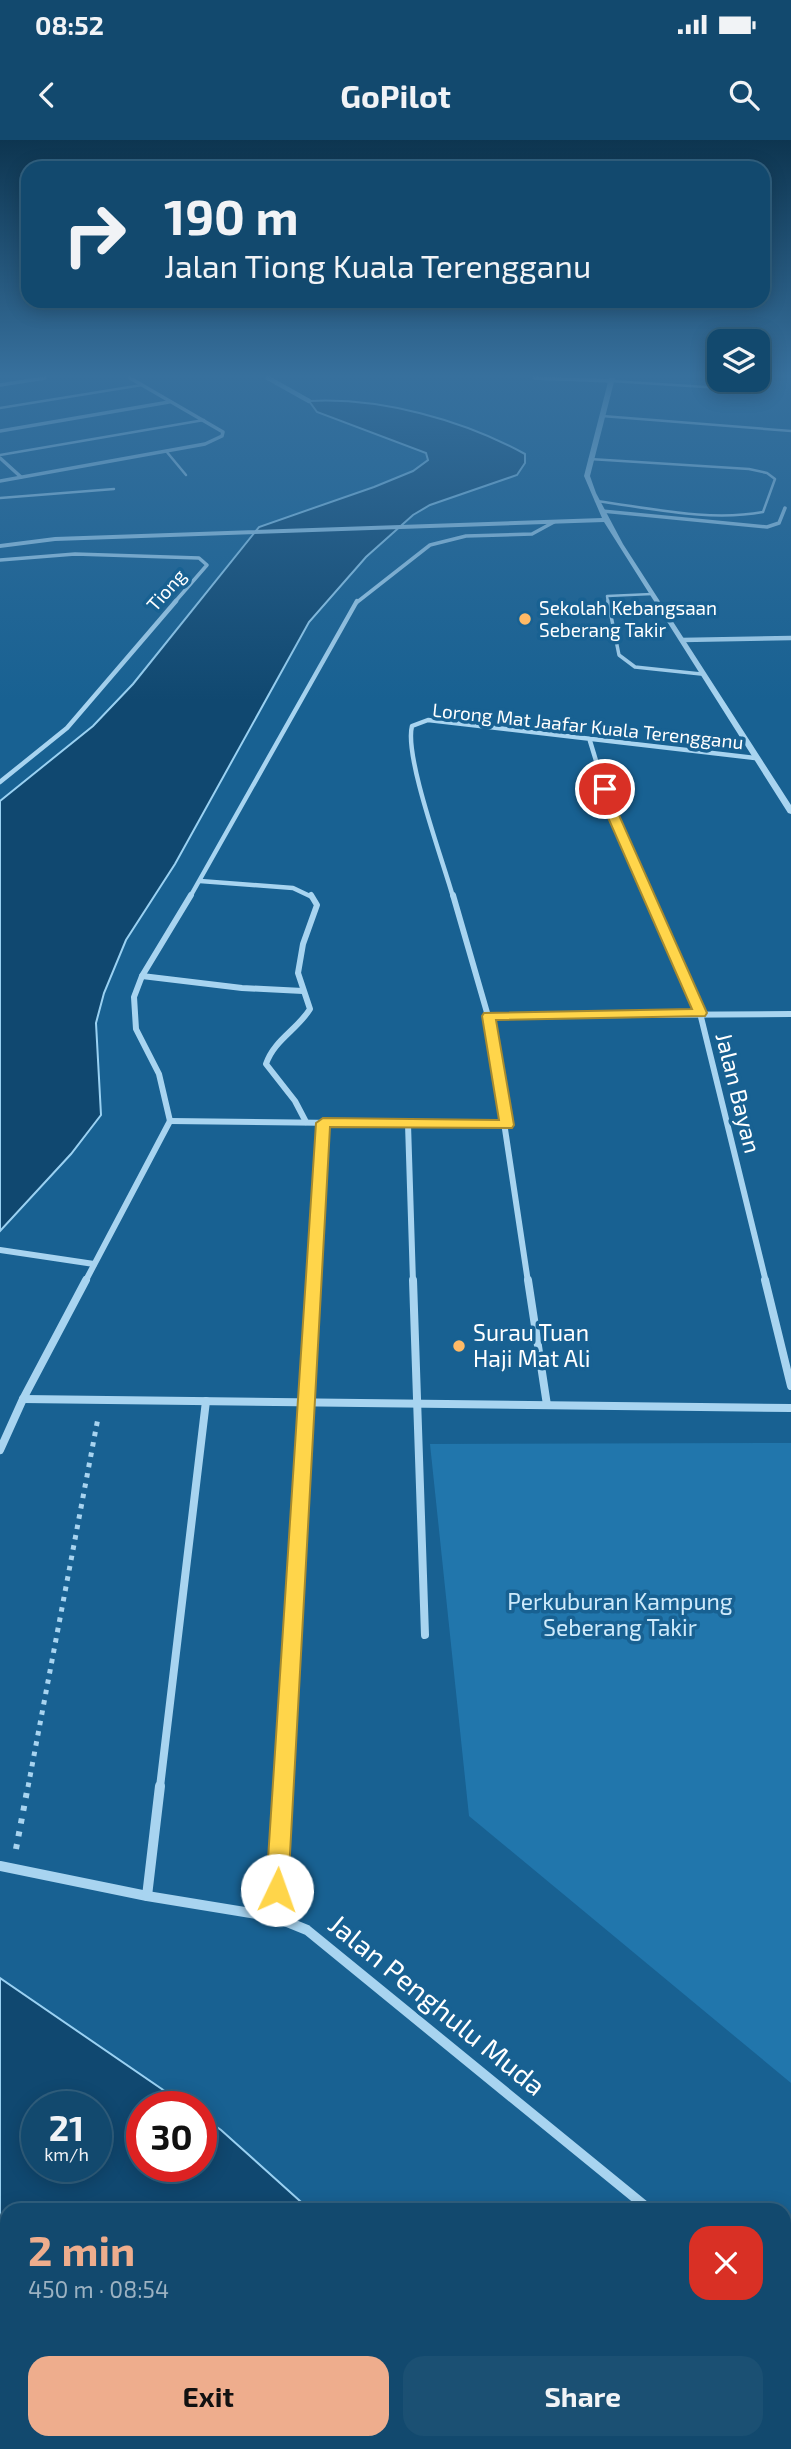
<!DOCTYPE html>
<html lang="en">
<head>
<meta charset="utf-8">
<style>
	body { margin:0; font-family:"Exo 2",sans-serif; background:#1b5073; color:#f1f3f6; height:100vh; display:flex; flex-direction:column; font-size:26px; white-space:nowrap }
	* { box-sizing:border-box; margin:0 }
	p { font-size:23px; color:#9cb2c2 }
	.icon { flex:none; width:38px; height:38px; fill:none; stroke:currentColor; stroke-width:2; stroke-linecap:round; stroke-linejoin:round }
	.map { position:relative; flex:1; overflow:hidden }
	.drawer { position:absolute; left:0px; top:2063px; width:791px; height:247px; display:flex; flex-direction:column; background:#12496e; border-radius:21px 21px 0 0; box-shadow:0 4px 18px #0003,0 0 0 2px #316181 }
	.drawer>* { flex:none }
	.guide { position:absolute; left:21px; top:21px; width:749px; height:147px; border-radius:21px; box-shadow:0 4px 18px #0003,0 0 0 2px #316181; background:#12496e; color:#f1f3f6; overflow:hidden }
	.buttons { position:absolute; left:707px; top:189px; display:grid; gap:14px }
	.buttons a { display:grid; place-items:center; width:63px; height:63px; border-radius:14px; background:#12496e; box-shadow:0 4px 18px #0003,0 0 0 2px #316181; font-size:35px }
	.speed { position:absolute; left:21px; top:1951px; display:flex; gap:14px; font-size:35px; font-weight:700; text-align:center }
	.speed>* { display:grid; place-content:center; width:91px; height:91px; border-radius:50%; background:#12496e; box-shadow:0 4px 18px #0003,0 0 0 2px #316181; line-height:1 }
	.speed small { font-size:18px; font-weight:400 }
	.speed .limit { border:10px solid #d22; background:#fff; color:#111 }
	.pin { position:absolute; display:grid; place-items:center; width:60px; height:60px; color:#fff; margin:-30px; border:4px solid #fff; border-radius:50%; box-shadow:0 2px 7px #0007 }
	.me { position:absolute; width:77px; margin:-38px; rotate:3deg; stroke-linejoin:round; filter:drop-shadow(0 0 5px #0008) }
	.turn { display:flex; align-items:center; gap:24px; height:147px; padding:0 28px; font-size:32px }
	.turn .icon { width:91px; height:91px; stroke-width:2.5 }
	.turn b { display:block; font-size:49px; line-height:60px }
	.round { display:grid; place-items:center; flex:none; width:74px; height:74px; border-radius:21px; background:#1b5073 }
	.summary { display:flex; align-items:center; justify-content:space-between; height:119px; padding:0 28px }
	h1 { font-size:42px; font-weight:700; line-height:52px; color:#eead8d }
	.cta { display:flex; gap:14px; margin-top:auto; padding:14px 28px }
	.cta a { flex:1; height:80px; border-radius:21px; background:#eead8d; color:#111; font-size:28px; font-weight:700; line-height:80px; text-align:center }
	.cta a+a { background:#1b5073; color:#f1f3f6 }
	.status { display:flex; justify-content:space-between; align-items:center; height:49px; padding:0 35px; background:#12496e; direction:ltr }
	.status svg { height:19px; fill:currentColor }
	header { display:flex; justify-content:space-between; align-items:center; height:91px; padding:0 28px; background:#12496e; font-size:32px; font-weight:700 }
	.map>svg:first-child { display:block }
	.green { fill:#2176ac }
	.water { fill:#104870; stroke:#9ad1f2; stroke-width:2; fill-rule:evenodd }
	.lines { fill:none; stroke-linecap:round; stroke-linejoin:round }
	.stream { stroke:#9ad1f2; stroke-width:4.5 }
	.path-far1 { stroke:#a8d4f0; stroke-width:5; stroke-dasharray:4.5 6; stroke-linecap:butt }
	.path { stroke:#a8d4f0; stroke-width:6; stroke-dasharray:5 8; stroke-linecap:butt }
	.service-far1 { stroke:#a8d4f0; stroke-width:2.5 }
	.service { stroke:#a8d4f0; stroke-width:3.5 }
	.minor-far4 { stroke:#a8d4f0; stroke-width:3.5 }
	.minor-far3 { stroke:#a8d4f0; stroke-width:4.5 }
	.minor-far2 { stroke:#a8d4f0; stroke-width:6 }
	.minor-far1 { stroke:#a8d4f0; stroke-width:8 }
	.minor { stroke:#a8d4f0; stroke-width:10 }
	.tertiary { fill:#a8d4f0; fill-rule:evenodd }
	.route { fill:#ffd54a; stroke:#a68a30; stroke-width:2 }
	.poi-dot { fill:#ffba66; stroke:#186192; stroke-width:2.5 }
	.labels { text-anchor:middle; stroke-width:7; stroke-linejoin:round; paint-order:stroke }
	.far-street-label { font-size:19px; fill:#fff; stroke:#186192 }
	.far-poi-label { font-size:19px; fill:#fff; stroke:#186192; text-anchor:start }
	.street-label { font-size:23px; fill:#fff; stroke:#186192 }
	.poi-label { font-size:23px; fill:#fff; stroke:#186192; text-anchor:start }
	.park-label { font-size:23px; fill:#ceeafb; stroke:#186192 }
	.near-street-label { font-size:28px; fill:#fff; stroke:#186192 }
</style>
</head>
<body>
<div class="status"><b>08:52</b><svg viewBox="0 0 49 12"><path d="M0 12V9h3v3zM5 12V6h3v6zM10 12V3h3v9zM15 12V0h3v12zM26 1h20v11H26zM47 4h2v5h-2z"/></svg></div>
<header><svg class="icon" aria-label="back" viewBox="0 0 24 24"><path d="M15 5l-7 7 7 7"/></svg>GoPilot<svg class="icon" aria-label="search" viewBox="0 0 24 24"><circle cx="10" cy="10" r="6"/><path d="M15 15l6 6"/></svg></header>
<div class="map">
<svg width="791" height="2309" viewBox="0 0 791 2309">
	<rect width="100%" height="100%" fill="#186192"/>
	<path class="green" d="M791,1303v640l-322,-267 -39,-372z"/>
	<g class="water">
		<path d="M309,261c71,-4 154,19 216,53v9l-8,12 -87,30 -17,10 -47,42 -57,65 -134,242 -49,76 -22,53 -8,30 5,92 -30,39 -71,77v-430l93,-75 40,-42 126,-157 115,-40 39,-16 15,-11 -2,-7 -109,-41z"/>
		<path d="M0,1838l188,129h-46v59h59v-50l20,14 89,80h-303v233h558l7,6h-572zM37,1967h59v59h-59z"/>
	</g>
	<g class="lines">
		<path class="stream" d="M268,238l41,23"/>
		<path class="path-far1" d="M28,1647l70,-369"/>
		<path class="path" d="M16,1709l12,-63"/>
		<g class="service-far1">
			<path d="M611,241l126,8"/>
			<path d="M0,268l142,-23"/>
			<path d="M602,276l189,15"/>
			<path d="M166,311l20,24"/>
			<path d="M0,315l204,-35"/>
			<path d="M590,319l159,10 18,4 8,6 -12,33c-54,10 -113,-4 -167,-11"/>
			<path d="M0,358l114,-9"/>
			<path d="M608,463l-1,-7 45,-2"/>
		</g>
		<path class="service" d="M608,461l11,54 16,12 66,7"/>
		<g class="minor-far4">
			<path d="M534,238l77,3"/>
			<path d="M0,245l45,-7"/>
			<path d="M0,291l169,-29"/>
			<path d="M0,318l21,19"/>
			<path d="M0,341l205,-37 17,-8 1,-4 -93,-54"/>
			<path d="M602,371l165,16 12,-4 6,-15"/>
			<path d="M0,420l75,-6 124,4 8,7 -33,38"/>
			<path d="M356,463l74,-58 36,-9 66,-2 22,-12"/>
		</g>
		<g class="minor-far3">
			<path d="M682,500l109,-2"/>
			<path d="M590,601l22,72 37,84"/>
			<path d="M0,642l67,-54 109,-127"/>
			<path d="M200,741l93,7 19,9"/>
			<path d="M190,757l167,-296"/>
			<path d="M453,757c-10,-36 -49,-141 -41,-171l16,-6 327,38"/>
		</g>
		<g class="minor-far2">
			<path d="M453,755l35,121 40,266"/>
			<path d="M648,755l52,118 66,269"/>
			<path d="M142,836l100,12 61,3"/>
			<path d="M488,876l303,-2"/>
			<path d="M170,981l-11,-47 -23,-45 -2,-32 8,-21 49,-81"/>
			<path d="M170,981l337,4"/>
			<path d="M306,982l-11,-21 -29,-37c8,-24 31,-34 44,-55l-12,-36 5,-29 14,-39 -6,-10"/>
			<path d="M408,984l5,158"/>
			<path d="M0,1110l94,14"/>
			<path d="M85,1142l85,-161"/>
			<path d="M313,1142l10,-159"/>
		</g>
		<g class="minor-far1">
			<path d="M413,1140l12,355"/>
			<path d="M528,1140l19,125"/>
			<path d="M765,1140l26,106"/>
			<path d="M23,1259l768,9"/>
			<path d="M0,1310l23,-51 63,-119"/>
			<path d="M160,1647l46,-386"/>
			<path d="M283,1647l30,-507"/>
		</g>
		<g class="minor">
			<path d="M0,1726l147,30 128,21 32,13 343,280"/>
			<path d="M147,1756l13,-110"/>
			<path d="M275,1777l8,-131"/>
			<path d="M784,2170l7,5"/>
		</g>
		<path class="tertiary" d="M609,238h6l-25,98 6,17 27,51 168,261v9l-3,-1 -184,-291 -549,19 -55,7v-4l55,-7 547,-19 -18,-42z"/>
	</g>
	<linearGradient id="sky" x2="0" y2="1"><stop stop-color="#0d3550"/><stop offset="0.42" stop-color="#37709d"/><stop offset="1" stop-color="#37709d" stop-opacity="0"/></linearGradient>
	<rect width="791" height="561" fill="url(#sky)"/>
	<path class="route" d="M605,646l5,3 8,24 89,200 -2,3 -209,4 18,105 -2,3 -182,-1 -42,763 -3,7 -8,3 -8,-3 -3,-7 50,-767 7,-5 176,2 -17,-104 2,-3 208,-4 -86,-196 -7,-24z"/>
	<g class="poi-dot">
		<circle cx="525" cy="479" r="7"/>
		<circle cx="459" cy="1206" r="7"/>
	</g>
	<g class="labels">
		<g class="far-street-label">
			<text transform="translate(166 450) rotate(-49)" y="7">Tiong</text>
			<text transform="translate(588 586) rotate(6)" y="7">Lorong Mat Jaafar Kuala Terengganu</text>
		</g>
		<g class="far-poi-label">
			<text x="539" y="475">Sekolah Kebangsaan<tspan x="539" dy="22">Seberang Takir</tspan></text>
		</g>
		<g class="street-label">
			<text transform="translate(738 953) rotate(76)" y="8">Jalan Bayan</text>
		</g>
		<g class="poi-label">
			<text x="473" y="1201">Surau Tuan<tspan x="473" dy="26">Haji Mat Ali</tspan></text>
		</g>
		<g class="park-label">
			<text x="620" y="1470">Perkuburan Kampung<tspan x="620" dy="26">Seberang Takir</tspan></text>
		</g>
		<g class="near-street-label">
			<text transform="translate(437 1865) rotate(39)" y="10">Jalan Penghulu Muda</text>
		</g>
	</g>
</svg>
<div class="buttons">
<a><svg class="icon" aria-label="layers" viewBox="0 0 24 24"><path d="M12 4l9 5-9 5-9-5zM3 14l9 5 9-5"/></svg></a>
</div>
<div class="speed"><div>21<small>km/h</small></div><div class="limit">30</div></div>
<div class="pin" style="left:605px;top:649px;background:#d93025"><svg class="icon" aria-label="arrive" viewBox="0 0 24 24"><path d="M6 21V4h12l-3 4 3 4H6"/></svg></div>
<svg class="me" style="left:277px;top:1750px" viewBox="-20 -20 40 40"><circle r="19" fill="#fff"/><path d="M0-13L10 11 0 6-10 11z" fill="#ffd54a"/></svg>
<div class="guide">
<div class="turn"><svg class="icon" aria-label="right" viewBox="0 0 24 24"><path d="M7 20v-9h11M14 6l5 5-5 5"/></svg><div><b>190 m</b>Jalan Tiong Kuala Terengganu</div></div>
</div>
<section class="drawer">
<div class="summary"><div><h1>2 min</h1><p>450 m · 08:54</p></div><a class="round" style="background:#d93025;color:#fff"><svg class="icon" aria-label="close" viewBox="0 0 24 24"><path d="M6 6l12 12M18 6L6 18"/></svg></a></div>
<div class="cta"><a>Exit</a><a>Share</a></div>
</section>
</div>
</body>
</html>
